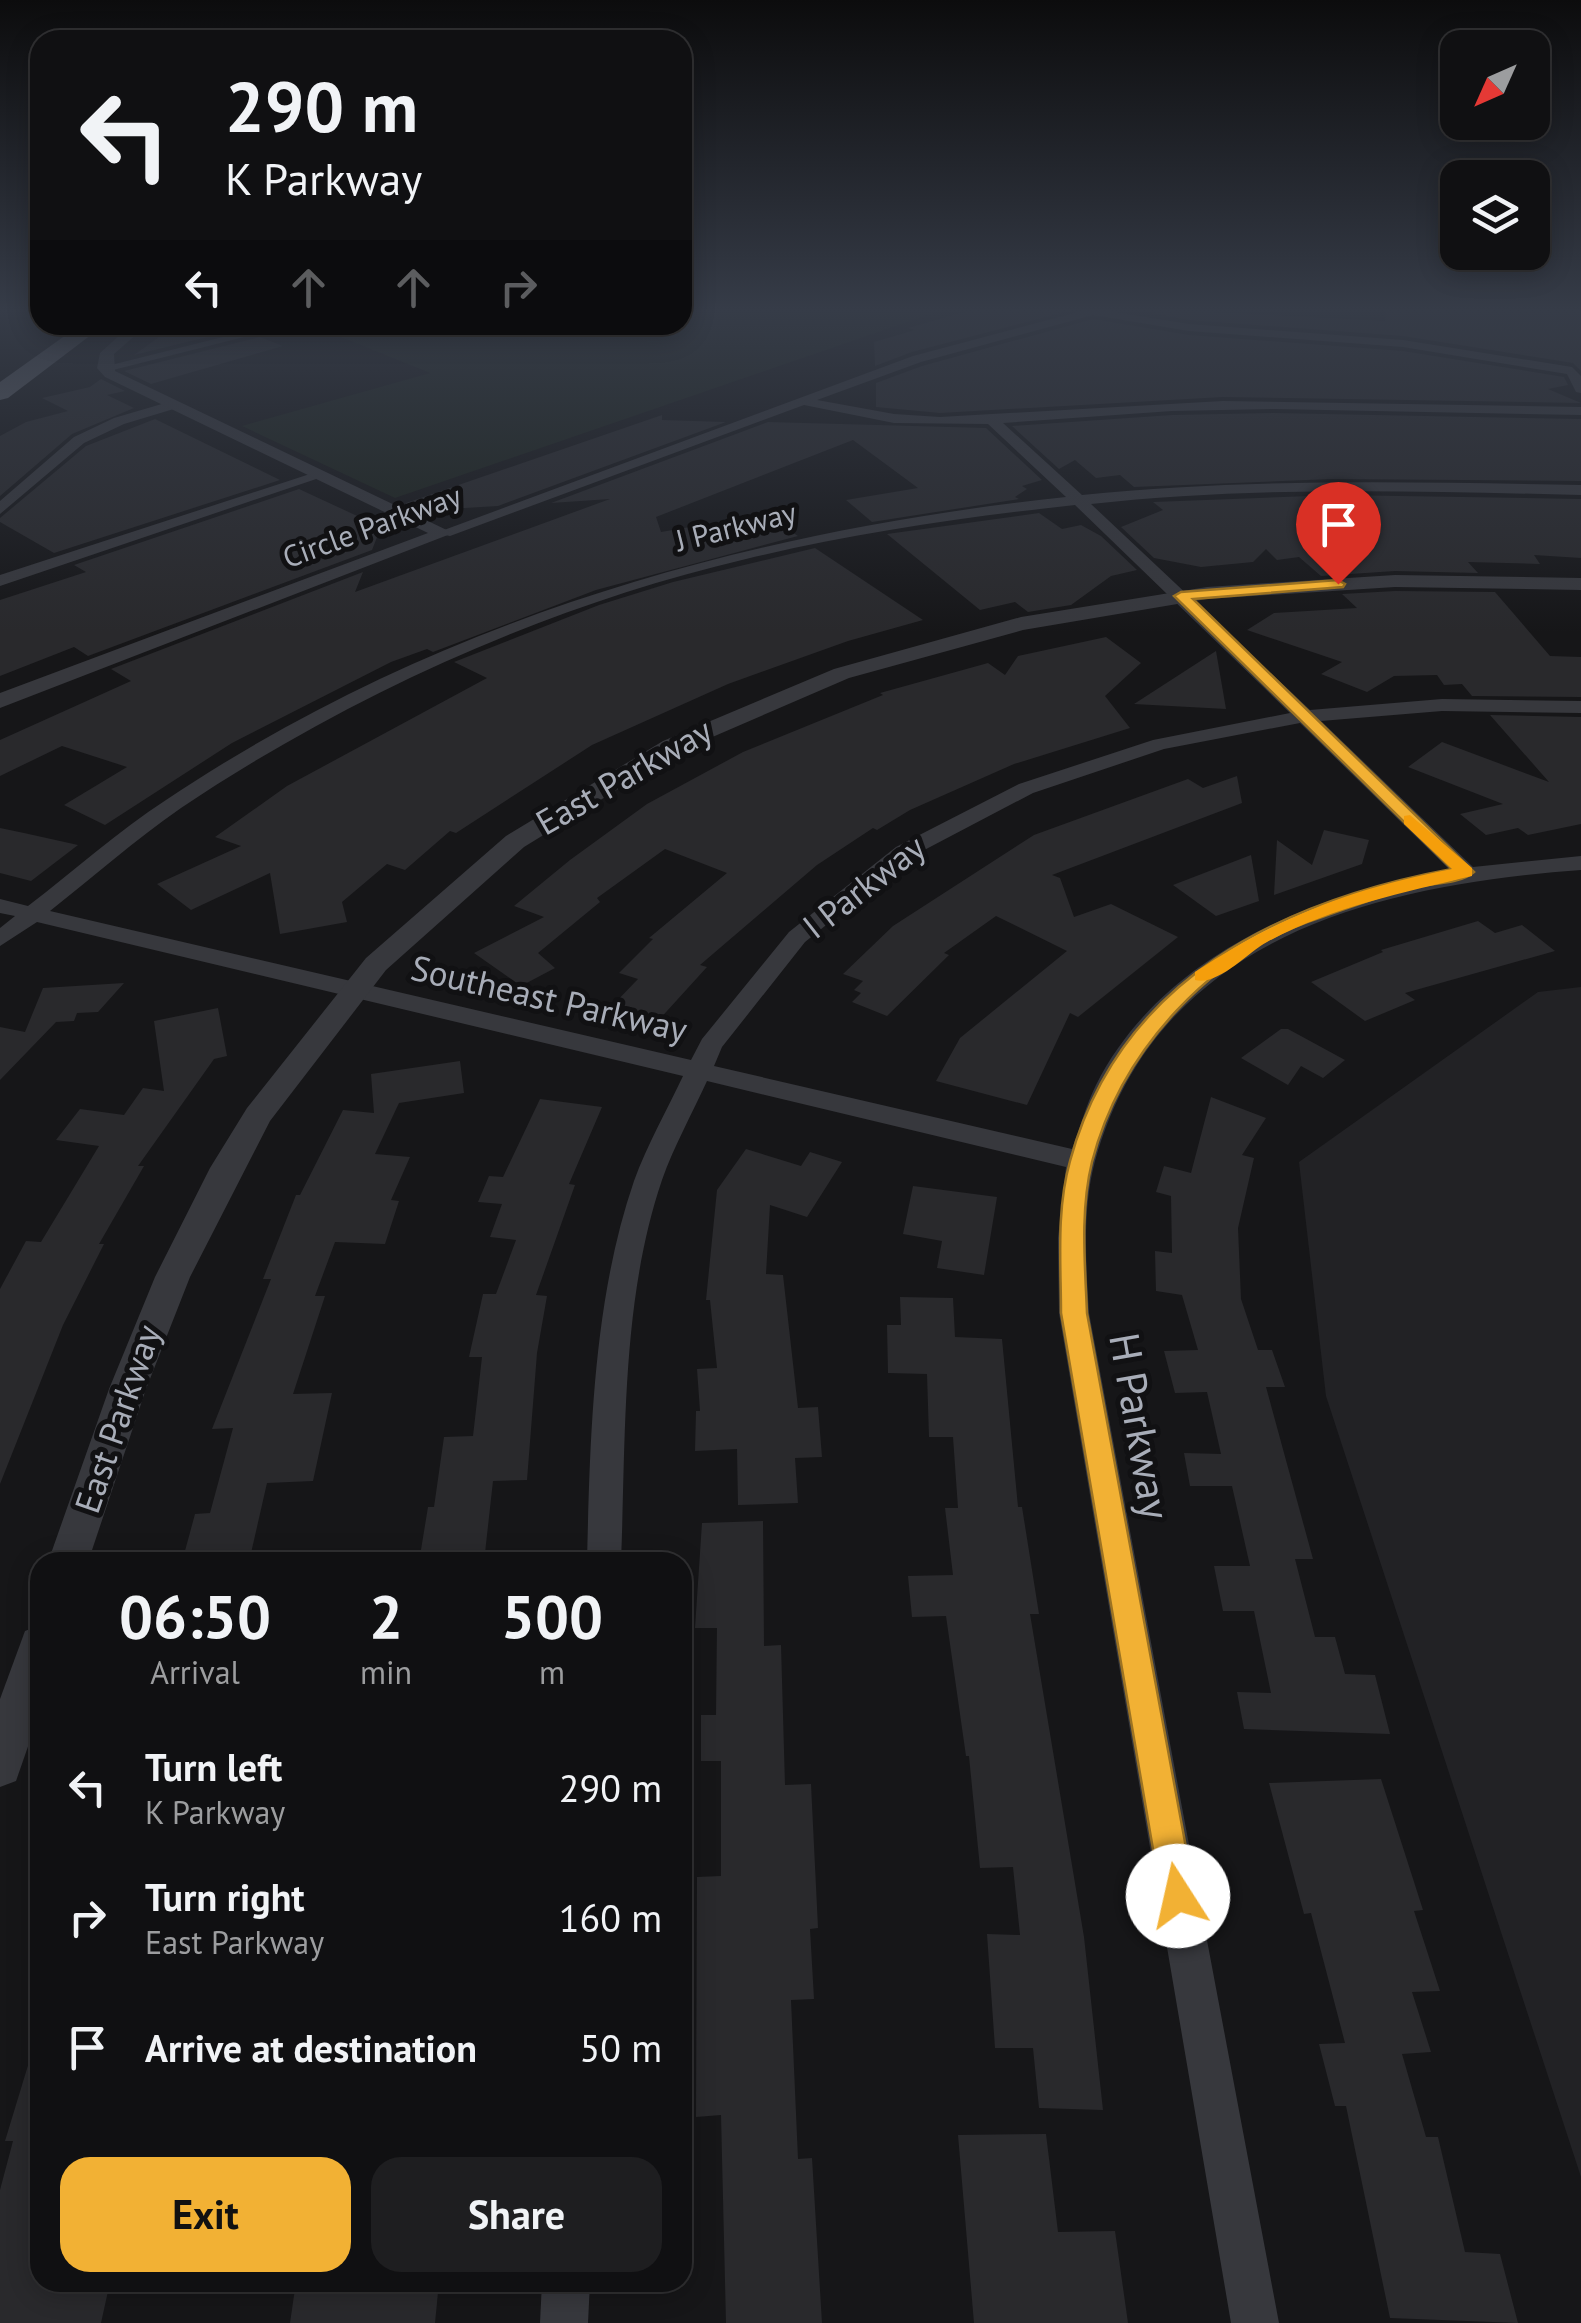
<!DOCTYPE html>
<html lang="en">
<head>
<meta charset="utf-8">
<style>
	body { margin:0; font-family:"PT Sans",sans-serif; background:#1e1e20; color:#f1f3f6; height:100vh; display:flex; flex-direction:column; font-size:38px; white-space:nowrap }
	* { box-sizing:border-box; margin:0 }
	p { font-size:32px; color:#9c9d9f }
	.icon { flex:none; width:55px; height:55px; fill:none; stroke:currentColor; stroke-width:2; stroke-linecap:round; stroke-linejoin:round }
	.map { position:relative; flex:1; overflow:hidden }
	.drawer { position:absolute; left:30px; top:1552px; width:662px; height:740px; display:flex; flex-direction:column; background:#101012; border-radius:30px; box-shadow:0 5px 25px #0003,0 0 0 2px #303032 }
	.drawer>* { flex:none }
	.hud { position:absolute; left:30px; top:30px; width:662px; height:305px; border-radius:30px; box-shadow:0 5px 25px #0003,0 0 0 2px #303032; background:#101012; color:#f1f3f6; overflow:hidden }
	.needle { width:65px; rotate:225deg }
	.tools { position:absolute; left:1440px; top:30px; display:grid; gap:20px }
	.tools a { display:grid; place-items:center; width:110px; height:110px; border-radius:20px; background:#101012; box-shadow:0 5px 25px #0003,0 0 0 2px #303032; font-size:50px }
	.pin { position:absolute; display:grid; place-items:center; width:85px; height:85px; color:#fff; margin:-102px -42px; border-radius:50% 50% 50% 0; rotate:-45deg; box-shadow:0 0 10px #0007 }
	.pin .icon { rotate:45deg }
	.me { position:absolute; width:110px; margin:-55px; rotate:350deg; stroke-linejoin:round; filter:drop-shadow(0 0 8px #0008) }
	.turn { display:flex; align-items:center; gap:35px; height:210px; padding:0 30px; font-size:45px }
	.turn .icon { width:130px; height:130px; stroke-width:2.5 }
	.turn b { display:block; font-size:70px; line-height:85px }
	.lanes { display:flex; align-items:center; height:95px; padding:0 30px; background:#0003; justify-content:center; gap:50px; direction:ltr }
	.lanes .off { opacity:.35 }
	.eta { display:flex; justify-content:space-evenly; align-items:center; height:170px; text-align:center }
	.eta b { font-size:60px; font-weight:700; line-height:70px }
	.primary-button { display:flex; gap:20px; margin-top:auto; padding:20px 30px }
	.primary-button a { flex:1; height:115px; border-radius:30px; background:#f2b134; color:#111; font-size:40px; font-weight:700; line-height:115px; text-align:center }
	.primary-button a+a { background:#1e1e20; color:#f1f3f6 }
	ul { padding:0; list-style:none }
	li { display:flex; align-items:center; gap:30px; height:130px; padding:0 30px }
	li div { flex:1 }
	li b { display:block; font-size:38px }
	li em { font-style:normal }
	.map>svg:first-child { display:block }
	.built { fill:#222225 }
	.green { fill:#1c231d }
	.building { fill:#29292c }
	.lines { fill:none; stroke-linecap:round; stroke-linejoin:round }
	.minor { fill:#37383d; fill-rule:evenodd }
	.tertiary { fill:#37383d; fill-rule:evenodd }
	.motorway { fill:#63666e; fill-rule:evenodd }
	.route { fill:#f2b134; stroke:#9d7322; stroke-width:2.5 }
	.slow { fill:#f59e0b }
	.labels { text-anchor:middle; stroke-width:10; stroke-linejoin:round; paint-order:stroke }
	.far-street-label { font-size:30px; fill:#a8adb8; stroke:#111113 }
	.street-label { font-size:35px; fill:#a8adb8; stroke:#111113 }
	.near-street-label { font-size:42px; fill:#a8adb8; stroke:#111113 }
</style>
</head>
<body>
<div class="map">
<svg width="1581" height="2323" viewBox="0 0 1581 2323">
	<rect width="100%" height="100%" fill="#161618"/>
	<path class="built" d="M1581,987v1190l-255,-781 -27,-234 239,-170z"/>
	<path class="green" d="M683,307h268l-556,191 -153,-72 188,-53 -119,-48h371z"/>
	<g class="building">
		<path d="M981,307h103l-172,45 -37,14 -1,-24 41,-12 -7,-2z"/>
		<path d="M1118,307l267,14 1,-14h182l13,1v63l-8,-8 -170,-27 -214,-16z"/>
		<path d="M1093,319l96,16 214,16 161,26 4,8 -20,4 33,14 -358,-6 -283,16 -64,-6v-24l46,-17z"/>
		<path d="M176,325h55l9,4 -106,26z"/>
		<path d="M260,337l23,9 -132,38 -27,-13z"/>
		<path d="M101,379l24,12 -18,4 27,13 -62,26 -72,62v-60l26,-14 42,-11 -26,-13 48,-11z"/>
		<path d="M1274,413l307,6v62l-250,-2 -197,8 -14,-12 -24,3 -21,-18 -16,9 -47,-43 160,-11z"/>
		<path d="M662,415v5l64,2 -228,84 -83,5 -8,-4 -1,-4z"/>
		<path d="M155,419l125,61 -226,73 -54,-31v-4l86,-72z"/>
		<path d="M768,422l218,6 56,52 -20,6 5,3 -12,8 4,2 -147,23 -26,-22 72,-12 -65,-48 -197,77 5,15 104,-18 33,22 -202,54 -163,62 -6,-3 -36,13 -159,81 -127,82 -41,-20 63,-38 -65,-21 -62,30v-36l131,-59 -20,-12 252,-97 -8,20 255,-93 -59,4z"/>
		<path d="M299,489l82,38 -9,23 -284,106 -14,-9 -74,29v-76l86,-28 -12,-7z"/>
		<path d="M1336,495l245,4v59l-47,-3 6,9 -72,-2 10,11 -83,-2 -74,5 -22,-19 -22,3 -11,-11 -13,13 -52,5 -47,-9 -33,-31 42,-17 -10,-8z"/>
		<path d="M1039,513l23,16 19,-4 20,11 36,34 -26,6 -40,29 -43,7 -13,-10 -35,8 -93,-76z"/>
		<path d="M815,548l108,72 -75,21 -120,43 -136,61 -136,88 -6,-2 -45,39 -18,-6 -45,38 5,20 -67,12 -10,-61 -79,37 -34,-26 84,-38 -26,-9 72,-51 200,-108 -33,-16 145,-57 74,-23z"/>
		<path d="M1395,591l100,1 55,64 31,1v40l-109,-1 -10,-12 -18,1 -7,-10 -43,1 -27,16 -46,-18 21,-12 -95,-32 27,-17 83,-5 -15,-14z"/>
		<path d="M1106,637l35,26 -36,33 25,32 -116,36 -104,46 -33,20 -4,-2 -56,37 -117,100 7,2 -50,55 -46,-15 27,-28 -19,-6 34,-34 -4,-1 78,-65 -62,-24 -68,49 3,4 -62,51 17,15 -34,18 -47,-33 70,-36 -30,-11 56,-46 77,-56 96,-52 140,-57 -3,-2 108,-30 17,12 13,-19z"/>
		<path d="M1216,651l10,58 -92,-5z"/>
		<path d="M1490,715l91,2v107l-53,11 -10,-7 -32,7 -26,-21 43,-10 -95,-37 34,-25 107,40z"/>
		<path d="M1237,776l5,27 -190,72 8,3 14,39 37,-13 67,33 -100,80 -8,-4 -43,92 -91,-24 24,-43 107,-87 -71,-35 -52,37 5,2 -62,61 -35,-14 9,-9 -7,-3 9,-9 -20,-7 50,-48 141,-91 154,-56 15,9z"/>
		<path d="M0,828l24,5 54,12 -47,36 -31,-8z"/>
		<path d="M1324,830l45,10 -7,24 -88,31 3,-55 35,25z"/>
		<path d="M1251,855l8,46 -43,15 -43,-31z"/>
		<path d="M1478,921l17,12 27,-8 33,26 -150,42 10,7 -50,21 -54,-39 72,-30 -2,-2z"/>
		<path d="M124,983l-26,29 -21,1 -3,8 -18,1 -56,58v-53l25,5 18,-44z"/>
		<path d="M218,1008l9,48 -13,3 -76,107h6l-45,78h5l-41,81 -63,159v-195l26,-48 15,1 58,-96 -43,-6 24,-31 44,6 19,-27 21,3 -10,-70z"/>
		<path d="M1281,1029h7l57,31 -22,18 -22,-12 -13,19 -47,-27z"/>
		<path d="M460,1061l4,32 -65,10 -24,51 35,3 -19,43 8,1 -14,43 -50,-2 -20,54h10l-32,98 39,-1 -19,88 -46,2 -18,79h-67l13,-48 15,-1 23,-85 -21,1 59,-150h-8l33,-84h4l43,-85 31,3 -3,-39z"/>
		<path d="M1211,1097l55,21 -24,37 12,3 -16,70 3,71 17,51h14l13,37h-19l47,172h-18l20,78h20l10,37 30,1 15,59 -146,-5 -7,-37 34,1 -17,-82h-31l-9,-45h36l-18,-80h-42l-6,-33 37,1 -14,-62 -32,1 -11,-42 34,-1 -16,-55 -26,-4 -1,-40 17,2 -1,-57 -15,-4 8,-26 27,7z"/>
		<path d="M540,1099l62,8 -33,77 6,1 -39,110 11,1 -10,57 -10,127 -34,1 -9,81h-65l9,-55h6l10,-70 29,-1 9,-79h-13l14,-63h13l20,-54 -26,-3 12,-33 -24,-2 11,-26 14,1z"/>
		<path d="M746,1149l55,17 9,-14 32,10 -35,55 -37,-12 -4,69 17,1 15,133 20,-1 4,50 -27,1 3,45 -60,2 -1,-56 -42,2 1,-40h4l-3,-42 20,-1 -7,-68h-4l11,-110z"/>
		<path d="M913,1186l84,11 -13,78 -47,-7 5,-27 -39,-7z"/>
		<path d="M900,1297l53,1 2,39 47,2 16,168h4l17,107h-9l54,323 19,173 -64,-2 -6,-60h-38l-8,-114 33,1 -7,-68 -33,1 -11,-112h-3l-20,-140 -34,1 -4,-41 45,-1 -8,-67h13l-5,-71h-24l-2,-63 -39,-1 -1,-48h14z"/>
		<path d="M763,1521l1,125 17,-1 4,140 26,-1 7,144 -8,1 4,70 -23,1 7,159 14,-1 10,165h-96l-5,-208 -25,2 1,-240 24,-1v-115h-20v-46h15l1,-87h-22l7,-105z"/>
		<path d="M1381,1779l42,131 -9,1 26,80 -28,1 19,60 -29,2 24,83h12l27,115 35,2 18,69 -128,-5 -44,-212h-11l-16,-62 26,-1 -34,-130 -7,1 -35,-131z"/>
		<path d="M33,2049l7,1v232h70l-9,41h-101v-133l13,-49h-8z"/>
		<path d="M1046,2134l12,98 57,-1 13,92h-154l-16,-188z"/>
		<path d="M296,2282h143l-4,41h-145z"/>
	</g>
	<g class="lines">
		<g class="minor">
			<path d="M1097,307h18l-7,4 81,13 214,16 169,27 9,9v17l-5,-1 -9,-18 -164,-27 -214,-16 -96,-16 -172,47 -104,38 77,14 46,3 283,-16 358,6v8l-307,-6 -102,2 -169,12 79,72c166,-17 332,-13 499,-10v10c-163,-4 -327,-9 -490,9l219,206 132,-11 139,2v12l-139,-2 -121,10 152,146 108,-11v14c-205,15 -424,67 -486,291 -13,48 -9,103 -6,152l190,1010h-48l-172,-1010 -1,-75 8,-71 -359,-86c-15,33 -33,65 -45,99 -41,121 -36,256 -41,382h-34c3,-125 6,-262 47,-381 13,-36 33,-71 49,-105l-646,-154 -37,24v-18l15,-12 -15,-3v-14l28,7c46,-35 90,-75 138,-106 270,-181 580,-269 900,-303l-78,-73 -94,-1 -90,-18 -354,131 -14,-3 477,-177zM1075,505l215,208 -137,27 -134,44 -123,63 -107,85 -87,107 -11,21 -641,-149c43,-34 86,-72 131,-103 170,-114 366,-202 565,-249 109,-26 219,-42 329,-54zM1300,723l151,148c-135,21 -290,84 -355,214 -10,20 -16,43 -24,64l-358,-83 8,-19 83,-105 106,-85 122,-64 131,-44z"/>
			<path d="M271,325h21l-187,47 -6,-4z"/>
			<path d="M172,401l7,4 -2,3 -53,16 -40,19 -84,71v-13l74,-64 40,-19z"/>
			<path d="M316,472l12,3 -328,111v-11z"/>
			<path d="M542,2282h48l-2,41h-48z"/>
		</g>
		<g class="tertiary">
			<path d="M131,325h16l-33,29 1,17 338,162 -453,175v-15l428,-160 -323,-156 -8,-9 3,-15z"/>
			<path d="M1395,575l186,3v12l-186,-3 -188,12 -184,31 -174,48 -169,73 -156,96 -138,123 -116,151 -80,156 -44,112 -58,173h-40l61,-173 46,-112 55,-109 37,-60 119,-150 140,-122 157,-95 171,-72 187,-52 186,-30z"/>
			<path d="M40,1625v87l-24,69 -16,6v-88l25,-68z"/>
		</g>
		<path class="motorway" d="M80,325h24l-96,73 -8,2v-18z"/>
	</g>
	<linearGradient id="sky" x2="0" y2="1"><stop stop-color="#0c0c0d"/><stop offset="0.49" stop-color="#363c48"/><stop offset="1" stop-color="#363c48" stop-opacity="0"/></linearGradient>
	<rect width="1581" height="632" fill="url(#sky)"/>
	<path class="route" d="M1338,580l7,4 -2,3 -150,12 281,273c-15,13 -45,11 -65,16 -29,8 -58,19 -87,29 -110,35 -201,133 -230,245 -12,49 -7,101 -5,151l108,583 -5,12 -12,5 -12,-5 -5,-12 -100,-583c0,-50 -5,-102 9,-152 49,-181 210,-260 382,-292l-278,-273 7,-4z"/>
	<path class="slow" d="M1410,815l62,53v8c-70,17 -140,31 -205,66 -20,11 -49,44 -72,38v-8c84,-55 158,-84 257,-103l-48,-45v-8z"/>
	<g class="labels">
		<g class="far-street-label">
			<text transform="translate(372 527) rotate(-20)" y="10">Circle Parkway</text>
			<text transform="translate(736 527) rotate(-14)" y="10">J Parkway</text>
		</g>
		<g class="street-label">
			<text transform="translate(624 777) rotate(-30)" y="12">East Parkway</text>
			<text transform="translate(864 887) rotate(-38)" y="12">I Parkway</text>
			<text transform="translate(549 999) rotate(13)" y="12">Southeast Parkway</text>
			<text transform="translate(118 1419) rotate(-71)" y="12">East Parkway</text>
		</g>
		<g class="near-street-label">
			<text transform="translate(1140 1426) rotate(80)" y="15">H Parkway</text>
		</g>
	</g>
</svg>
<div class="tools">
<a><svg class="needle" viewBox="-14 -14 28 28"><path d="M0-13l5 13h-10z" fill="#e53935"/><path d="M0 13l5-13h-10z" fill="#9c9d9f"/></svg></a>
<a><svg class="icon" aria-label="layers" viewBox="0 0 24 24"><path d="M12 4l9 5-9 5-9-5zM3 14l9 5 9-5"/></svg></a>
</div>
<div class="pin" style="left:1338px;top:584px;background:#d93025"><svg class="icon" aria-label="arrive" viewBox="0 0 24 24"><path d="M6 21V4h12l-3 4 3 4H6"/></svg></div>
<svg class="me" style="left:1178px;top:1896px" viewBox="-20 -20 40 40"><circle r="19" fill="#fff"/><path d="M0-13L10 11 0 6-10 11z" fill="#f2b134"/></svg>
<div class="hud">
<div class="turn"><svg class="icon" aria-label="left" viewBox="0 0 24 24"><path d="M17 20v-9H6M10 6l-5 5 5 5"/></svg><div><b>290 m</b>K Parkway</div></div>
<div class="lanes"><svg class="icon" aria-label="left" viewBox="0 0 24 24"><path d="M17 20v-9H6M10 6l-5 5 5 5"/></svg><svg class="icon off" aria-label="ahead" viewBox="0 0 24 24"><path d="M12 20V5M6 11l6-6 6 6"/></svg><svg class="icon off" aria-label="ahead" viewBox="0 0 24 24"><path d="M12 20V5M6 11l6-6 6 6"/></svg><svg class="icon off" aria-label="right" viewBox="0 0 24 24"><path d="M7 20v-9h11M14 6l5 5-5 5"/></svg></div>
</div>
<section class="drawer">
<div class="eta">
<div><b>06:50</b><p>Arrival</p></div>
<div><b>2</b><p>min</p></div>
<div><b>500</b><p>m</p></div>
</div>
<ul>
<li><svg class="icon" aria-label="left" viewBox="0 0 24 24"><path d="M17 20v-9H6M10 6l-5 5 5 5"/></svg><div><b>Turn left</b><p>K Parkway</p></div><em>290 m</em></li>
<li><svg class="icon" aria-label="right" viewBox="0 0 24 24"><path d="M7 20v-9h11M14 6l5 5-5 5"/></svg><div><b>Turn right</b><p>East Parkway</p></div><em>160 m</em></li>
<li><svg class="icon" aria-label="arrive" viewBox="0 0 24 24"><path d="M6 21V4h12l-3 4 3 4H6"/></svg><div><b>Arrive at destination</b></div><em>50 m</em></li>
</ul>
<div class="primary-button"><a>Exit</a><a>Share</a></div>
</section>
</div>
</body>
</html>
